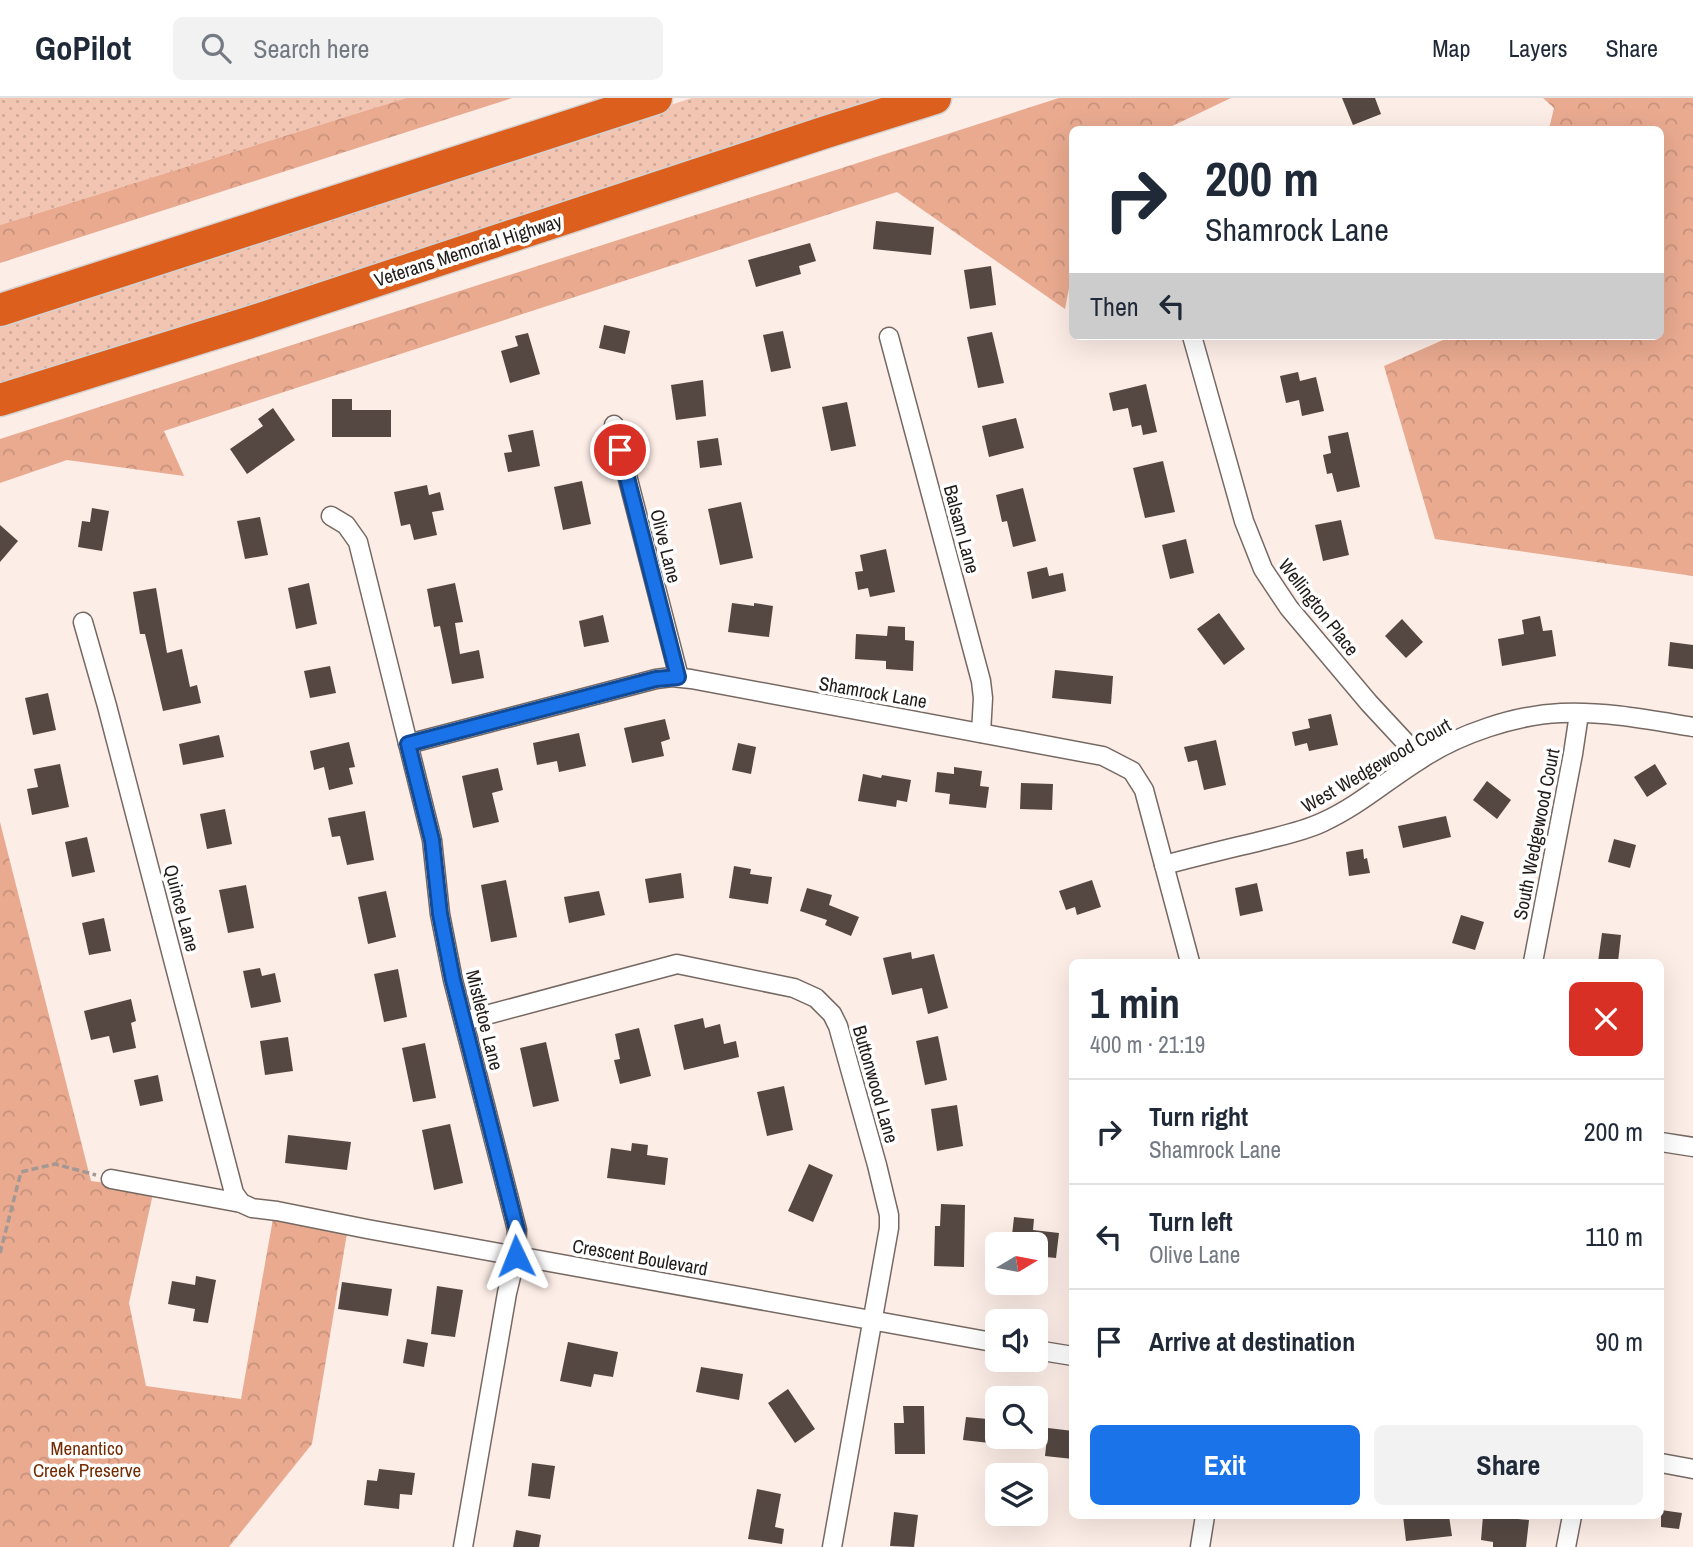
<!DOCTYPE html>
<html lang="en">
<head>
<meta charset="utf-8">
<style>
	body { margin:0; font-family:"Archivo Narrow",sans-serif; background:#f2f2f3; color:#1f2937; height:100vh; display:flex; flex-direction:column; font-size:26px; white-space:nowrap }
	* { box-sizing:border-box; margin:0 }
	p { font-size:23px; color:#747a83 }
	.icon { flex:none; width:38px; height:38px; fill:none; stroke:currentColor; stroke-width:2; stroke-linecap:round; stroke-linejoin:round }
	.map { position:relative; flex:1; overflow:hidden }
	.details { position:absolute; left:1069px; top:861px; width:595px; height:560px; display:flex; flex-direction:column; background:#fff; border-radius:10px; box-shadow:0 7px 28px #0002 }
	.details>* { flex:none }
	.hud { position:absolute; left:1069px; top:28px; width:595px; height:214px; border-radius:10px; box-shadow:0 7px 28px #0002; background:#fff; color:#1f2937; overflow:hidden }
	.needle { width:46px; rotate:80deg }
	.tools { position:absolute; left:985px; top:1134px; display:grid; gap:14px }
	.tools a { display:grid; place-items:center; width:63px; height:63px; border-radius:10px; background:#fff; box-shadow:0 7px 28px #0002; font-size:35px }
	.pin { position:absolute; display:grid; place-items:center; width:60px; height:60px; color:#fff; margin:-30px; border:4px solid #fff; border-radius:50%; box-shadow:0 2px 7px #0007 }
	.me { position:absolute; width:77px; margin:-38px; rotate:358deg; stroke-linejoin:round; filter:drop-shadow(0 0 5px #0008) }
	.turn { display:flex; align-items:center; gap:24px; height:147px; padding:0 21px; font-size:32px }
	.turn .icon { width:91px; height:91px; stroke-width:2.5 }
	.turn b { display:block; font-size:49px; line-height:60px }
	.then { display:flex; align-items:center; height:66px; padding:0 21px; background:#0003; gap:14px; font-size:26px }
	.round { display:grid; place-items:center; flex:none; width:74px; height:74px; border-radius:10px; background:#f2f2f3 }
	.head { display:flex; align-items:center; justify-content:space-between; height:119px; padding:0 21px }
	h1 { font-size:42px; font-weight:700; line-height:52px }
	.cta { display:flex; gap:14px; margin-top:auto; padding:14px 21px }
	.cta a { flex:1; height:80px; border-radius:10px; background:#1a73e8; color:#fff; font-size:28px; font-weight:700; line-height:80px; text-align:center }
	.cta a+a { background:#f2f2f3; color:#1f2937 }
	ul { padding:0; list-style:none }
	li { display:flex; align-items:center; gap:21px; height:105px; padding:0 21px; border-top:2px solid #e0e1e3 }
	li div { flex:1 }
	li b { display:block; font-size:26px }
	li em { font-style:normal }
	header { display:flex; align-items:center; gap:42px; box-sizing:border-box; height:98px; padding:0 35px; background:#fff; border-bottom:2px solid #e0e1e3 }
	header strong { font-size:33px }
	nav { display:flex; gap:38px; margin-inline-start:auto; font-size:24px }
	.search { width:490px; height:63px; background:#f2f2f3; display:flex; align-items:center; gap:18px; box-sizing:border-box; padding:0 24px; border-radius:10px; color:#747a83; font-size:26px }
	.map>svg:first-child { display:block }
	.grass { fill:url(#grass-dots) }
	.forest { fill:url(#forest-crowns) }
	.building { fill:#554843 }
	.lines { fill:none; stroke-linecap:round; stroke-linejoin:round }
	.minor-casing { stroke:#766963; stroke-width:21 }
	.motorway-casing { stroke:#d3d1d1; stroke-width:35 }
	.path { stroke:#a49894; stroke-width:3.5; stroke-dasharray:7 3.5; stroke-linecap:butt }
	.minor { stroke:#fff; stroke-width:18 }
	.motorway { stroke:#dc5f1e; stroke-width:32 }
	.route-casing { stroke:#114b97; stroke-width:18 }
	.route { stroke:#1a73e8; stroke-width:12 }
	.labels { text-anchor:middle; stroke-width:7; stroke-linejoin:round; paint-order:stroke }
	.street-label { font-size:19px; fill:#211b19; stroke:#fff }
	.park-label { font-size:19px; fill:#732a00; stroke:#fff }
</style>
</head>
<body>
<header>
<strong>GoPilot</strong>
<div class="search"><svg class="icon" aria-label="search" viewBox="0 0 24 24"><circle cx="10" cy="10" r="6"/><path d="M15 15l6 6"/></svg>Search here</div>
<nav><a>Map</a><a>Layers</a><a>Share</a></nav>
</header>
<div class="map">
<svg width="1693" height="1449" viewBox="0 0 1693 1449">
	<defs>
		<pattern id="grass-dots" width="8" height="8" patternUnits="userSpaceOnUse" patternTransform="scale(1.75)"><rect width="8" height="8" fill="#f2c5b2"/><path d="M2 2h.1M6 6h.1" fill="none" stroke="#cfa998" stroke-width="1.8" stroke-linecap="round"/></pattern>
		<pattern id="forest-crowns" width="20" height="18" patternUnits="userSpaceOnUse" patternTransform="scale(1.75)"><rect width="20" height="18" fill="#e9aa90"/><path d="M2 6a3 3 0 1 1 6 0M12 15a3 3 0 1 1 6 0" fill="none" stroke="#c8927c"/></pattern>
	</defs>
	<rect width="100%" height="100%" fill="#fdede7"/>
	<g class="grass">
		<path d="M0,0h406l-406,127z"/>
		<path d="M692,0h208l-900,291v-67z"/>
	</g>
	<g class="forest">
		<path d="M406,0h106l-512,165v-38z"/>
		<path d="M1059,0h172l-65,31 -93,1v138l-8,41 -168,-117 -733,239 20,45 -117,-16 -67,23v-44z"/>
		<path d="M1543,0h150v478l-258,-37 -51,-173 68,-30h209v-206l-112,-1 5,-21z"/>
		<path d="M0,724l91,359 63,8 -25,114 17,83 95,13 33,-186 74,14 -36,217 -83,103h-229z"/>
	</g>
	<g class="building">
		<path d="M1342,0h33l6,16 -28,11z"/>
		<path d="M876,123l58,6 -3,28 -58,-6z"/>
		<path d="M810,145l6,18 -17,5 2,8 -45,13 -8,-27z"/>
		<path d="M991,168l5,39 -26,4 -6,-39z"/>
		<path d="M604,227l26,6 -5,23 -26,-6z"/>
		<path d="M783,233l8,37 -20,4 -8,-37z"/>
		<path d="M992,234l12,51 -26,5 -11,-51z"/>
		<path d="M528,235l12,41 -30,9 -9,-32 17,-5 -3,-10z"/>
		<path d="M1298,274l2,9 16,-4 8,34 -22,5 -3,-16 -13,3 -6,-27z"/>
		<path d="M703,282l3,36 -30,4 -5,-35z"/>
		<path d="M1146,286l11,48 -14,3 -2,-10 -9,2 -4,-19 -15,3 -4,-18z"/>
		<path d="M332,301h20v11h39v27h-59z"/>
		<path d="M847,304l9,44 -25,5 -9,-44z"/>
		<path d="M273,310l22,32 -48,34 -17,-25 33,-23 -5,-7z"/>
		<path d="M1016,320l8,30 -35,9 -7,-31z"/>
		<path d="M533,332l7,36 -32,6 -4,-19 8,-1 -4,-17z"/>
		<path d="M1348,334l12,55 -23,5 -5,-19 -5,1 -4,-19 8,-2 -3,-17z"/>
		<path d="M718,340l4,27 -22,3 -3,-27z"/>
		<path d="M1163,363l12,51 -30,6 -12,-50z"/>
		<path d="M582,383l9,43 -28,6 -9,-43z"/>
		<path d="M427,387l2,10 11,-3 4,18 -12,2 5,23 -23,5 -4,-16 -9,2 -7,-34z"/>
		<path d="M1023,390l13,53 -23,6 -6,-26 -5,1 -6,-27z"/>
		<path d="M741,404l12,56 -33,7 -12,-56z"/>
		<path d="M92,410l17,3 -7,40 -24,-4 4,-26 8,1z"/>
		<path d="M260,419l8,38 -23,4 -8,-38z"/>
		<path d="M1341,422l8,35 -26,6 -8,-36z"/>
		<path d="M0,427l18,16 -18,21z"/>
		<path d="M1186,441l8,34 -24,6 -8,-34z"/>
		<path d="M886,451l9,43 -25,5 -2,-9 -10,2 -3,-18 8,-1 -3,-16z"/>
		<path d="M1047,469l2,9 14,-3 3,18 -34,8 -5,-27z"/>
		<path d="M309,485l8,41 -21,5 -8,-41z"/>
		<path d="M455,485l8,39 -8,1 5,31 19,-4 5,28 -32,6 -12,-58 -6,1 -7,-38z"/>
		<path d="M156,490l11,65 15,-4 8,38 7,-2 4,18 -38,8 -18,-77h-5l-7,-42z"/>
		<path d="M732,505l22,3v-3l19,3 -4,31 -41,-5z"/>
		<path d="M1219,515l26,36 -21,16 -27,-36z"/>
		<path d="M603,517l6,27 -25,5 -5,-26z"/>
		<path d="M1540,518l3,15 9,-1 4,26 -54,10 -4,-27 26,-5 -2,-14z"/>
		<path d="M1402,521l21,23 -17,16 -21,-22z"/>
		<path d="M888,528l17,1v13l9,1 -1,30 -27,-2v-8l-31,-2 1,-25 31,2z"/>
		<path d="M1670,544l23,3v24l-25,-3z"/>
		<path d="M330,568l6,27 -26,5 -6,-27z"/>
		<path d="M1055,572l58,6 -2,28 -59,-6z"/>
		<path d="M48,595l8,37 -23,5 -8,-37z"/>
		<path d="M1331,616l7,31 -29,6 -2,-8 -12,3 -3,-14 18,-4 -2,-9z"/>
		<path d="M665,621l5,20 -9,3 3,14 -32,7 -8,-35z"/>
		<path d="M579,635l7,33 -27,6 -2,-11 -20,4 -4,-22z"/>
		<path d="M219,637l5,22 -41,8 -4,-21z"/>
		<path d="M1216,642l10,45 -22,5 -7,-30 -9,2 -4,-15z"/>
		<path d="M349,644l6,25 -6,1 4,16 -24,6 -5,-23 -10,3 -4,-19z"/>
		<path d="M738,645l18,4 -5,27 -19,-4z"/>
		<path d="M60,666l9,43 -37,8 -5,-26 11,-2 -4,-18z"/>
		<path d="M1655,666l12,20 -20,13 -13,-20z"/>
		<path d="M954,669l28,4 -2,15 9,1 -3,21 -37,-4 1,-10 -15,-2 2,-20 17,2z"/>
		<path d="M498,670l5,22 -11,3 7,29 -26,6 -11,-52z"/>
		<path d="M863,676l18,4 1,-3 29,5 -4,22 -10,-2 -1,7 -38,-6z"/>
		<path d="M1487,683l24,19 -14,19 -24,-19z"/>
		<path d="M1021,685l32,1 -1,26 -32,-1z"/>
		<path d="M225,711l7,35 -25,5 -7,-35z"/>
		<path d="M365,713l9,49 -27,5 -7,-29 -8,1 -4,-19z"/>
		<path d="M1446,718l5,21 -48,11 -5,-22z"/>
		<path d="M87,739l8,35 -23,5 -7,-35z"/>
		<path d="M1614,741l22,6 -6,23 -22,-6z"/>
		<path d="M1363,751l1,10 3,-1 3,15 -21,3 -3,-24z"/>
		<path d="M734,768l17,3 -1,5 22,3 -4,27 -39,-6z"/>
		<path d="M681,775l3,25 -35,5 -4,-24z"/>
		<path d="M506,782l11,57 -26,5 -10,-57z"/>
		<path d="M1092,782l9,27 -24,8 -2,-8 -9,3 -7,-19z"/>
		<path d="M1257,785l6,28 -23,5 -5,-28z"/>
		<path d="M246,787l8,43 -26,5 -9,-43z"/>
		<path d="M807,790l25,7 -3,10 30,12 -8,19 -26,-11 2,-5 -27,-9z"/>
		<path d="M386,793l10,46 -28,7 -10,-47z"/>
		<path d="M599,793l6,24 -36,8 -5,-26z"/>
		<path d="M1461,817l23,7 -9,28 -23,-7z"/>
		<path d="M104,820l7,33 -22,4 -7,-32z"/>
		<path d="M1602,835l19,2 -3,27h-20z"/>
		<path d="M911,854l1,7 22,-5 14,54 -20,6 -6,-26 -30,7 -9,-37z"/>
		<path d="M260,870l2,8 13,-3 6,29 -30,6 -8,-37z"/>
		<path d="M398,871l9,48 -23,5 -10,-48z"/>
		<path d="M131,901l5,22 -5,2 5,25 -23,5 -4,-17 -18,4 -7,-29z"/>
		<path d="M703,920l2,10 15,-4 4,20 12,-3 3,16 -55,13 -10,-45z"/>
		<path d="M639,930l12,48 -31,8 -6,-24 6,-1 -5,-25z"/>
		<path d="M938,938l9,44 -22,5 -9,-44z"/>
		<path d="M288,939l5,34 -28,4 -5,-34z"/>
		<path d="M546,944l13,59 -26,6 -13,-59z"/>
		<path d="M425,945l11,55 -23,4 -11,-54z"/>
		<path d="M158,977l5,26 -23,5 -6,-26z"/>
		<path d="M784,988l9,44 -26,6 -10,-44z"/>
		<path d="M957,1007l6,41 -26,5 -6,-42z"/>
		<path d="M450,1026l13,59 -29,7 -12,-60z"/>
		<path d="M288,1037l63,7 -4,28 -62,-7z"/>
		<path d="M632,1045l16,2 -1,10 21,3 -3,27 -58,-7 4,-30 20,3z"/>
		<path d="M809,1066l24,11 -20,47 -25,-11z"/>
		<path d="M941,1106l24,1 -1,62 -30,-1 1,-40h5z"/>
		<path d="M1014,1119l20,2 -1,11 26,3 -3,25 -20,-2v-12h-25z"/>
		<path d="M196,1178l20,4 -8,43 -15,-2 2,-12 -27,-5 4,-23 23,4z"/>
		<path d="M342,1184l50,7 -4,27 -50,-7z"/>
		<path d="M437,1188l26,4 -8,47 -24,-3z"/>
		<path d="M407,1241l21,4 -4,24 -21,-4z"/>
		<path d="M568,1244l50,10 -5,25 -19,-3 -3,13 -31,-6z"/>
		<path d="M701,1269l42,7 -4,26 -43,-8z"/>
		<path d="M788,1291l27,40 -20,14 -27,-40z"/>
		<path d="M903,1308h21l1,48h-30l-1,-31h10z"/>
		<path d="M966,1319l32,3v24l-35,-4z"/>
		<path d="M1048,1330l25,3v28l-28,-3z"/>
		<path d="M532,1365l23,3 -5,33 -22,-3z"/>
		<path d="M379,1371l36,4 -3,22 -12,-1 -1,15 -35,-4 3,-25 10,1z"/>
		<path d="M757,1391l24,5 -6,33 9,2 -2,15 -34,-5z"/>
		<path d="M1661,1412l21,3 -3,16 -18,-2z"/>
		<path d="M894,1414l24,3 -4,32 -24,-1z"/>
		<path d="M1403,1418h46l3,20 -46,5z"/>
		<path d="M1483,1418l46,4 -3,27h-33v-5l-12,-2z"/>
		<path d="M516,1432l25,5 -2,12h-26z"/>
	</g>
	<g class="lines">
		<defs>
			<g id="minor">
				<path d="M1192,238l52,185 19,48 26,39 80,95 52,56"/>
				<path d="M889,239l92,344 2,17 -2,35"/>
				<path d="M614,327l65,252"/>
				<path d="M331,418l15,9 12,17 74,298 8,74 13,66 64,250 -1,26 -9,37 -44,254"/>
				<path d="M83,524l24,84 127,487 7,10"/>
				<path d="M408,646l248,-65 16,-2 19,2 412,77 29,15 12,19 46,172"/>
				<path d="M1164,767c31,-8 62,-16 93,-23 22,-6 45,-10 66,-20 37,-17 64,-42 98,-63 38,-25 94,-44 140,-46 44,-2 89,7 132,14"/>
				<path d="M1533,864l40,-208 6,-40"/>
				<path d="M464,923l213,-57 117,24 22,10 16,16 6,12 39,139 12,50v13l-57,319"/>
				<path d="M1661,1044l32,5"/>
				<path d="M111,1081l130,24 11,5 25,3 90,18 631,114"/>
				<path d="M1036,1252l37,6"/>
				<path d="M1661,1365l32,6"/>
				<path d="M1200,1449l5,-31"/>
				<path d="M1566,1449l6,-31"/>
			</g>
			<g id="motorway">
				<path d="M0,212l656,-212"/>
				<path d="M0,302l254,-79 572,-189 109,-34"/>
			</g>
		</defs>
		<use href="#minor" class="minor-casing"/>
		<use href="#motorway" class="motorway-casing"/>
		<path class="path" d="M0,1155l21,-81 34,-8 41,11"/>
		<use href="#minor" class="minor"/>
		<use href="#motorway" class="motorway"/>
	</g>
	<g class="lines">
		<defs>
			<path id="route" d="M516,1158l1,-26 -64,-250 -13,-66 -8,-74 -24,-96 248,-65 22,-2 -58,-227"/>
		</defs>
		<use href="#route" class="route-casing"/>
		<use href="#route" class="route"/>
	</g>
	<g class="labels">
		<g class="street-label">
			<text transform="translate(468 152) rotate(-18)" y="7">Veterans Memorial Highway</text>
			<text transform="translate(962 431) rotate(75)" y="7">Balsam Lane</text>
			<text transform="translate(666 448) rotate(76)" y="7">Olive Lane</text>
			<text transform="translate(1319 509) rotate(52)" y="7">Wellington Place</text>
			<text transform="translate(873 594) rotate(10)" y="7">Shamrock Lane</text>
			<text transform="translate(1376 667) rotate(-30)" y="7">West Wedgewood Court</text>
			<text transform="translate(1536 736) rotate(-79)" y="7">South Wedgewood Court</text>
			<text transform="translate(182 810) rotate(75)" y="7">Quince Lane</text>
			<text transform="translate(485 922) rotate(76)" y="7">Mistletoe Lane</text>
			<text transform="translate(876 986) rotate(74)" y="7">Buttonwood Lane</text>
			<text transform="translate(640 1159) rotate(10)" y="7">Crescent Boulevard</text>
		</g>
		<g class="park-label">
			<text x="87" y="1357">Menantico<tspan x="87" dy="22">Creek Preserve</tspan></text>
		</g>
	</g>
</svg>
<div class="tools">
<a><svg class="needle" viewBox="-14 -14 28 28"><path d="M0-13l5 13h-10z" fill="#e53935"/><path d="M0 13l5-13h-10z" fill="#747a83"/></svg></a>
<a><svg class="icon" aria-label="sound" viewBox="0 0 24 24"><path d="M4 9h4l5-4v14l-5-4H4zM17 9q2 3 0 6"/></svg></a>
<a><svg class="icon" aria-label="search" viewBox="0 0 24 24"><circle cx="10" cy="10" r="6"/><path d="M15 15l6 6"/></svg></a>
<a><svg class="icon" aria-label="layers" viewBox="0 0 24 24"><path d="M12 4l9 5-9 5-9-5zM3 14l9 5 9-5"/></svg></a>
</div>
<div class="pin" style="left:620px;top:352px;background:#d93025"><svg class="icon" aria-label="arrive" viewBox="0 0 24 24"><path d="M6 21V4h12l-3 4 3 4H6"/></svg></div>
<svg class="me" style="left:516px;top:1158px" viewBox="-20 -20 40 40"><path d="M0-17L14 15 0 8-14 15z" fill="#1a73e8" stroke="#fff" stroke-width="4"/></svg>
<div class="hud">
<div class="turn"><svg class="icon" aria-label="right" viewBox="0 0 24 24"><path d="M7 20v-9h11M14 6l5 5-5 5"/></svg><div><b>200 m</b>Shamrock Lane</div></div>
<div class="then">Then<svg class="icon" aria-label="left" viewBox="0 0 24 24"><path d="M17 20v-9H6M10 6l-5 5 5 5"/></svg></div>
</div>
<section class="details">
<div class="head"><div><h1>1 min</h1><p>400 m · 21:19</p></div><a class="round" style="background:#d93025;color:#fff"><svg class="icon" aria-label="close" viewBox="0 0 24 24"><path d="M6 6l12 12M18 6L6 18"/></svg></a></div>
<ul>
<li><svg class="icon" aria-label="right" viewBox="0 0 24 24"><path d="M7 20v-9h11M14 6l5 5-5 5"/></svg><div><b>Turn right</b><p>Shamrock Lane</p></div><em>200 m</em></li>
<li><svg class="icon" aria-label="left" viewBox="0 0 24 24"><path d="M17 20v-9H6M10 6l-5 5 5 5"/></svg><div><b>Turn left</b><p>Olive Lane</p></div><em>110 m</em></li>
<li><svg class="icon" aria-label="arrive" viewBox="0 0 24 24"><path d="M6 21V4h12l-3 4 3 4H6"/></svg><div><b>Arrive at destination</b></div><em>90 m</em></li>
</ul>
<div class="cta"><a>Exit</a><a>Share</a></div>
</section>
</div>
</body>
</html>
